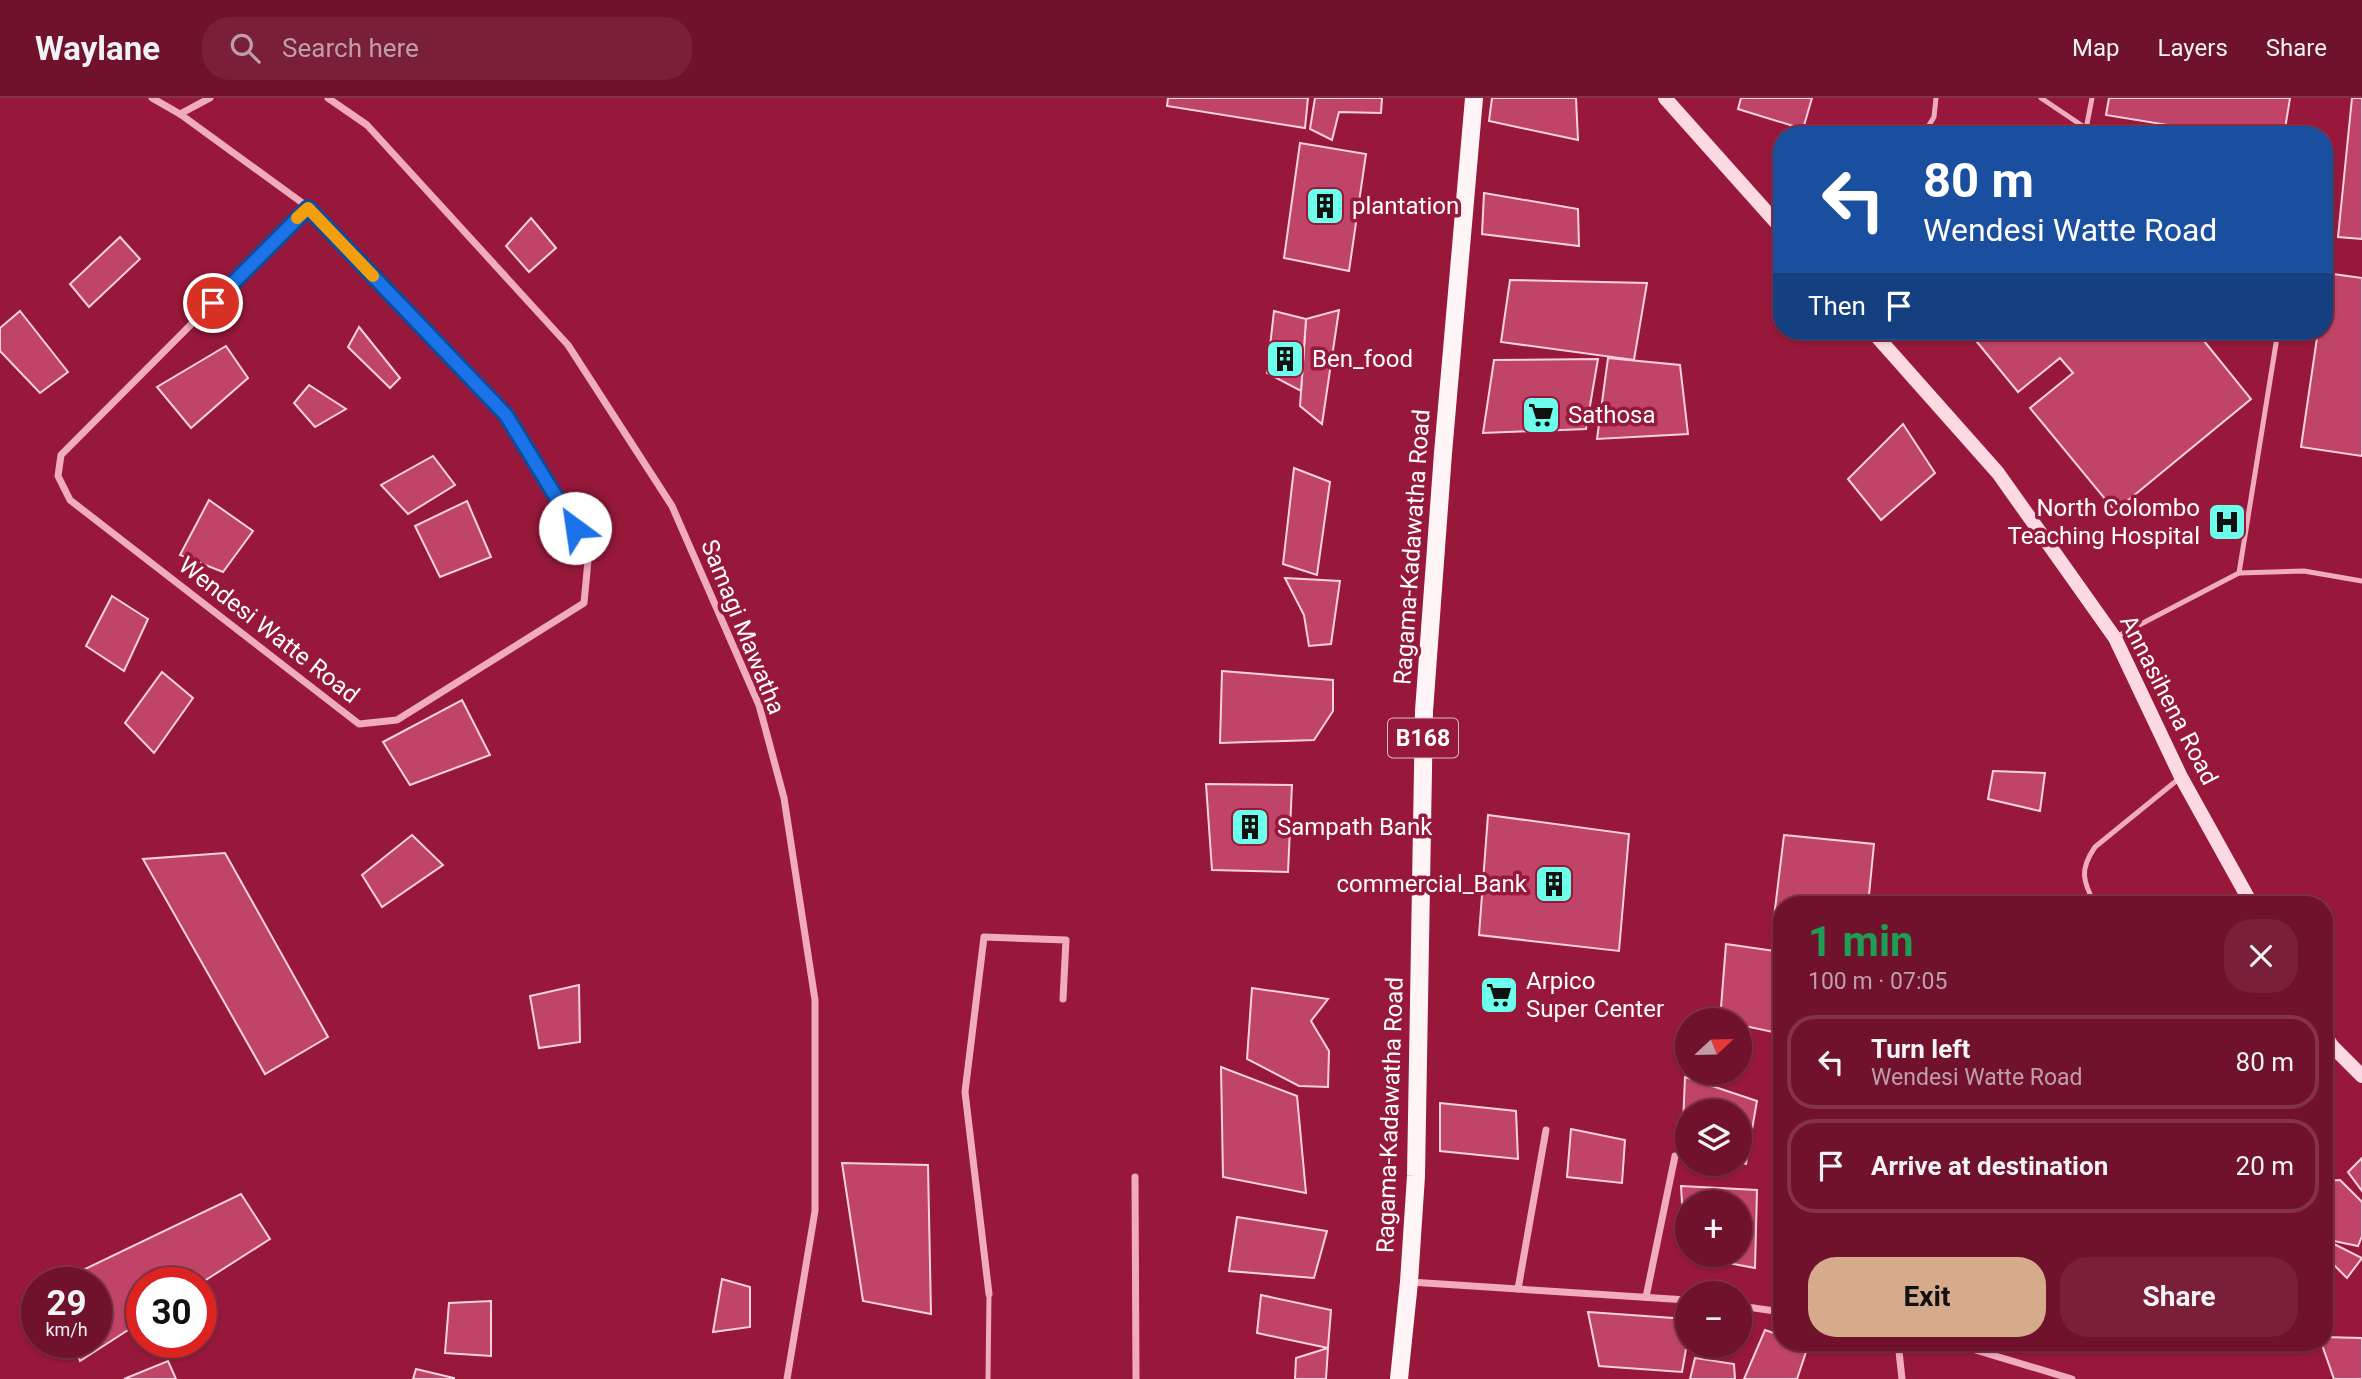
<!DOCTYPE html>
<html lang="en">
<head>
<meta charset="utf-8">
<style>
	body { margin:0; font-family:Roboto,sans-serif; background:#792038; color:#f1f3f6; height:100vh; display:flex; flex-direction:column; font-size:26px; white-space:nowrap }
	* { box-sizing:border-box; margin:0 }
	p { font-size:23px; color:#c09ea9 }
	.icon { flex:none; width:38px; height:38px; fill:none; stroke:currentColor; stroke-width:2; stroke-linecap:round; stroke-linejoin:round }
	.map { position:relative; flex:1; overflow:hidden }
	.details { position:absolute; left:1773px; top:798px; width:560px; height:455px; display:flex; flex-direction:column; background:#71122c; border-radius:28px; box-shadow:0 2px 5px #0004,0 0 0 2px #833248 }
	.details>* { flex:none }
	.top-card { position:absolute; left:1773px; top:28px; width:560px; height:214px; border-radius:28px; box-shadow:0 2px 5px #0004,0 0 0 2px #833248; background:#1a4fa0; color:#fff; overflow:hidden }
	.needle { width:46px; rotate:68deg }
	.controls { position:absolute; left:1675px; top:910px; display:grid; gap:14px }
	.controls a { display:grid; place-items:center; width:77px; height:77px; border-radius:50%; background:#71122c; box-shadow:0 2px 5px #0004,0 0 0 2px #833248; font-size:35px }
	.speed { position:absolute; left:21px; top:1169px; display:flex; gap:14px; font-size:35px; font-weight:700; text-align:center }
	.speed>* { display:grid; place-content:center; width:91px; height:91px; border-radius:50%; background:#71122c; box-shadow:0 2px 5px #0004,0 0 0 2px #833248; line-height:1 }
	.speed small { font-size:18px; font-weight:400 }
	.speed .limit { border:10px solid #d22; background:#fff; color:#111 }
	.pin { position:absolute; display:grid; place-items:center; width:60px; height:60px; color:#fff; margin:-30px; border:4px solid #fff; border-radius:50%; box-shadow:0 2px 7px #0007 }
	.me { position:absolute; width:77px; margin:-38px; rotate:329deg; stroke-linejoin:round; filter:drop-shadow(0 0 5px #0008) }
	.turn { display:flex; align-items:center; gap:24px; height:147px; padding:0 35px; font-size:32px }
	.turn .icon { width:91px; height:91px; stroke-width:2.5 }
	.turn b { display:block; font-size:49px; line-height:60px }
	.then { display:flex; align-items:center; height:66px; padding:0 35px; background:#0003; gap:14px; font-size:26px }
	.round { display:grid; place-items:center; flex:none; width:74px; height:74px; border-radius:28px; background:#792038 }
	.summary { display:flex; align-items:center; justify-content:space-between; height:119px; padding:0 35px }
	h1 { font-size:42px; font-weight:700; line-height:52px; color:#1e9e55 }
	.primary-button { display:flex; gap:14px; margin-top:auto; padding:14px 35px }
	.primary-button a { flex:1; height:80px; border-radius:28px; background:#d6ab8b; color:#111; font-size:28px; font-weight:700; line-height:80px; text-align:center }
	.primary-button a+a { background:#792038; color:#f1f3f6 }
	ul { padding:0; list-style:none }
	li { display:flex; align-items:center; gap:21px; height:94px; margin:0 14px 10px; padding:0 21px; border:4px solid #833248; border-radius:28px }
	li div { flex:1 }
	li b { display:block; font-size:26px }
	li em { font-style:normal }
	header { display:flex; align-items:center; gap:42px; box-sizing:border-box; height:98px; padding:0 35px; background:#71122c; border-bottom:2px solid #833248 }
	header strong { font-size:33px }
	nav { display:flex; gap:38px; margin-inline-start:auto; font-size:24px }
	.search { width:490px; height:63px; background:#792038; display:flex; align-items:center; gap:18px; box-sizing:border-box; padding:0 24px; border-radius:28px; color:#c09ea9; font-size:26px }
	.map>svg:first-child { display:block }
	.building { fill:#bf4468; stroke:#fcd2de; stroke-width:2; fill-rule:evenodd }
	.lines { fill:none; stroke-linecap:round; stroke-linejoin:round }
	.lane { stroke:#f1abbf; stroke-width:5 }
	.street { stroke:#f1abbf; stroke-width:7 }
	.secondary { stroke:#fcd9e3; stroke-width:14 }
	.primary { stroke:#fff5f7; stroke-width:18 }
	.route-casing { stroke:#114b97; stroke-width:18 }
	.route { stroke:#1a73e8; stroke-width:12 }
	.slow { stroke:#f59e0b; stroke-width:12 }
	.labels { text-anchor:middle; stroke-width:7; stroke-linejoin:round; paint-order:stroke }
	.shield { fill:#97183b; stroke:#e0bac4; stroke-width:2 }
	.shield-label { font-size:23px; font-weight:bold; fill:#fff }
	.poi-label { font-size:24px; fill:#fff; stroke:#97183b; text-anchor:start }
	.street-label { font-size:24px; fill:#fff; stroke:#97183b }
</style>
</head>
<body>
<header>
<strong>Waylane</strong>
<div class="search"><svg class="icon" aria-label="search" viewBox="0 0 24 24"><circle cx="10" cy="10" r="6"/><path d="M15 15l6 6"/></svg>Search here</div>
<nav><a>Map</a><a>Layers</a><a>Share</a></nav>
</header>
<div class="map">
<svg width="2362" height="1281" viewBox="0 0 2362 1281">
	<rect width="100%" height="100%" fill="#97183b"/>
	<g class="building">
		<path d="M1168,0h140l-3,30 -138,-22z"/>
		<path d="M1315,0h67l-1,15 -42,-1 -7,28 -22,-11z"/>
		<path d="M1492,0h84l2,42 -89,-19z"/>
		<path d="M1741,0h71l-9,31 -65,-20z"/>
		<path d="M2109,0h181l-6,37h-55l-123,-20z"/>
		<path d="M2352,0h10v141l-24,-2z"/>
		<path d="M1300,45l66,11 -17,117 -65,-13z"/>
		<path d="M1484,95l94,16 1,37 -97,-12z"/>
		<path d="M531,120l25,30 -27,24 -23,-26z"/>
		<path d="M120,139l20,22 -51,48 -19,-23z"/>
		<path d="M2326,175l36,5v178l-61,-9 17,-116h6z"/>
		<path d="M1510,182l137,3 -13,77 -133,-18z"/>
		<path d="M1339,212l-17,114 -22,-18 6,-87z"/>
		<path d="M20,213l48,61 -28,21 -40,-42v-23z"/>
		<path d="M1274,213l32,8 -5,72 -34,-18z"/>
		<path d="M359,229l41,51 -10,10 -42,-41z"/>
		<path d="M1968,233h141l6,7 9,-7h72l55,68 -136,112 -85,-103 43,-35 -13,-15 -42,34z"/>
		<path d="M226,248l22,32 -57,50 -34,-41z"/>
		<path d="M1608,260l72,7 8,69 -91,5z"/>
		<path d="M1598,261l-12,70 -103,4 11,-73z"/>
		<path d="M309,287l37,24 -31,18 -21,-24z"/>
		<path d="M1903,326l32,49 -54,47 -33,-41z"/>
		<path d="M433,358l22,29 -47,29 -27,-29z"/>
		<path d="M1294,370l36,14 -13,93 -34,-11z"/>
		<path d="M209,402l44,31 -30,41 -43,-17z"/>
		<path d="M467,403l24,56 -51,20 -25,-51z"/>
		<path d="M1285,480l55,3 -9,63 -22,2 -5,-31z"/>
		<path d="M112,498l36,23 -24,52 -38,-25z"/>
		<path d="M1222,573l111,9v31l-19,29 -94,3z"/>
		<path d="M162,574l31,26 -39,55 -29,-30z"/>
		<path d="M462,602l28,55 -80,30 -27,-43z"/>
		<path d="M1993,673l52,2 -5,38 -52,-12z"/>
		<path d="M1206,686l86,1 -4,87 -76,-2z"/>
		<path d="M1488,717l141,19 -10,117 -140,-16z"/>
		<path d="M412,737l31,30 -61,42 -20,-32z"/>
		<path d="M1784,737l90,9 -6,61h-86v31l-10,-2z"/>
		<path d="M225,755l103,184 -63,37 -122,-215z"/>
		<path d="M1726,846l56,8v82l-42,-9v-5h-20z"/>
		<path d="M579,887l1,57 -41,6 -9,-52z"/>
		<path d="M1252,890l76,11 -17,22 18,30 -1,36 -29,-1 -52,-27z"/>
		<path d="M1221,969l76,29 9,97 -83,-16z"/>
		<path d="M1685,979l72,24 -11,63 -6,-2v-51h-53v38l-5,-1z"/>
		<path d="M1440,1005l76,8 2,48 -78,-8z"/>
		<path d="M1571,1031l54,11 -3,43 -55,-6z"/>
		<path d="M2362,1060v33l-14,-19z"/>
		<path d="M842,1065l86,2 3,149 -68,-13z"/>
		<path d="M2340,1082l22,22v34l-4,10 -34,-7v-58z"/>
		<path d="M1681,1088l76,4 -2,78 -70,-13zM1687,1104h53v53h-53z"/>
		<path d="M241,1096l29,45 -69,44h-59v38l-62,40 -8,-19h24v-59h-40z"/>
		<path d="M1237,1119l90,14 -13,47 -85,-7z"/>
		<path d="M2326,1142l36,18 -15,20 -23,-23z"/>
		<path d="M722,1181l28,8v40l-37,5z"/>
		<path d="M1261,1197l70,15 -3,38 -71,-15z"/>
		<path d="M491,1203v55l-46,-3 4,-50z"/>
		<path d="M1588,1214l99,7v24l-5,29 -83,-6z"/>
		<path d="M1765,1232l17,6v6h16l10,4 -11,33h-53z"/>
		<path d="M2324,1239l38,1v41h-28l-13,-37h3z"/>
		<path d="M1328,1250l-2,31h-31l1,-21z"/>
		<path d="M1695,1260l39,6 1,15h-45z"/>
		<path d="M168,1263l8,18h-52z"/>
		<path d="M416,1271l38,9v1h-41z"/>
	</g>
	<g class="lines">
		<g class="lane">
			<path d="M2041,0l55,37"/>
			<path d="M2086,31l6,-31"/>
			<path d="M1923,37l11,-18 2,-19"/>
			<path d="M2239,475l39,-242"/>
			<path d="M2116,539l123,-64 65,-2 58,10"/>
			<path d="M2095,807c-12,-24 -16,-35 0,-58l86,-70"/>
			<path d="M988,1281l1,-85"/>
		</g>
		<g class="street">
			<path d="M152,0l28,16 128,93 198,208 83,135 -5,53 -187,117 -38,4 -289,-224 -12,-24 3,-21 247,-248"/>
			<path d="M328,0l39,27 201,220 104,161 87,199 25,93 31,202v211l-28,168"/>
			<path d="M180,16l30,-16"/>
			<path d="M1135,1079l1,202"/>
			<path d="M1410,1184l277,18"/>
			<path d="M1518,1191l28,-159"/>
			<path d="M989,1196l-24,-202 19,-155 82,3 -3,59"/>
			<path d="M1646,1199l29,-141"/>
			<path d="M1740,1208l42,6"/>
			<path d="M1898,1244l4,37"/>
			<path d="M1949,1244l123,37"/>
		</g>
		<g class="secondary">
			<path d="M1665,0l117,131"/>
			<path d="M1872,233l126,142 117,165 66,139 71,128"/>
			<path d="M2324,935l8,13 30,30"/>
		</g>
		<path class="primary" d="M1399,1281l10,-97 7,-106 8,-465 19,-258 31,-355"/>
	</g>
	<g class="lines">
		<defs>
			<path id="route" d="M213,205l95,-95 198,207 69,113"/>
		</defs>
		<use href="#route" class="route-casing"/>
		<use href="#route" class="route"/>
		<path class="slow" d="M297,120l11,-10 65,68"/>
	</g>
	<defs>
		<symbol id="building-square" viewBox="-11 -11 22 22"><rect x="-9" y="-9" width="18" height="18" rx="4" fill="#6bffec" stroke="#97183b"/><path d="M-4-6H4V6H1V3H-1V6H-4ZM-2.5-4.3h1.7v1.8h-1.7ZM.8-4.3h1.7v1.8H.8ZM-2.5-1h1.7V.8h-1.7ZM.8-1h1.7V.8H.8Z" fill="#111"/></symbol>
		<symbol id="supermarket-square" viewBox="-11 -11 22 22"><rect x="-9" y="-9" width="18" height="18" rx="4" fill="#6bffec" stroke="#97183b"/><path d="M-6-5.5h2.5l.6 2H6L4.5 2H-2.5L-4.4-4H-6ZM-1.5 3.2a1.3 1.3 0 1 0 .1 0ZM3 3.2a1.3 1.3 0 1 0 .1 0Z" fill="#111"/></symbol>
		<symbol id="hospital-square" viewBox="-11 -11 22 22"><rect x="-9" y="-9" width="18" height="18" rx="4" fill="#6bffec" stroke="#97183b"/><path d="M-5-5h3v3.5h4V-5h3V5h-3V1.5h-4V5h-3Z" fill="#111"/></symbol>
	</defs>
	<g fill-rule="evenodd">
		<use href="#building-square" x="1303" y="86" width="44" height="44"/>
		<use href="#building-square" x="1263" y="239" width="44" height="44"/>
		<use href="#supermarket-square" x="1519" y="295" width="44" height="44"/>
		<use href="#hospital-square" x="2205" y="402" width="44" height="44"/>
		<use href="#building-square" x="1228" y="707" width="44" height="44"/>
		<use href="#building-square" x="1532" y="764" width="44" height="44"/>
		<use href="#supermarket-square" x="1477" y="875" width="44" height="44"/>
	</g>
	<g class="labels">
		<rect class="shield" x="1388" y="620.5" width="70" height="39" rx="5"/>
		<g class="shield-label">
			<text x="1423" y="648">B168</text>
		</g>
		<g class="poi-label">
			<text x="1352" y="116">plantation</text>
			<text x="1312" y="269">Ben_food</text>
			<text x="1568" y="325">Sathosa</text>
			<text x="2200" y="418" text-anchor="end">North Colombo<tspan x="2200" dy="28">Teaching Hospital</tspan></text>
			<text x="1277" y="737">Sampath Bank</text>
			<text x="1527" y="794" text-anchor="end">commercial_Bank</text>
			<text x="1526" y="891">Arpico<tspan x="1526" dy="28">Super Center</tspan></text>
		</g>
		<g class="street-label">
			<text transform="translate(1412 449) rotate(-86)" y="8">Ragama-Kadawatha Road</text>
			<text transform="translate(743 529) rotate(68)" y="8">Samagi Mawatha</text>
			<text transform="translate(269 532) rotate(38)" y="8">Wendesi Watte Road</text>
			<text transform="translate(2169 602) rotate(63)" y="8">Annasihena Road</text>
			<text transform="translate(1390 1017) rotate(-88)" y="8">Ragama-Kadawatha Road</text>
		</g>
	</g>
</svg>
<div class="controls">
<a><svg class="needle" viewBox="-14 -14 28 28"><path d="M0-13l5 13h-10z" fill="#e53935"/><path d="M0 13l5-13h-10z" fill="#c09ea9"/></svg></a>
<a><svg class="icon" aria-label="layers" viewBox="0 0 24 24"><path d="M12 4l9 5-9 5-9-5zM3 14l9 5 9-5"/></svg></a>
<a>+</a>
<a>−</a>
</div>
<div class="speed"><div>29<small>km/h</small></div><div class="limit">30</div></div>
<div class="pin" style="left:213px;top:205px;background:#d93025"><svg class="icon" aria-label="arrive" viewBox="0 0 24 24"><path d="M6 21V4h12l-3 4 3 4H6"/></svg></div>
<svg class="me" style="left:575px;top:430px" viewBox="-20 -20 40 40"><circle r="19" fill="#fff"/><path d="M0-13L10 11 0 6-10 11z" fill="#1a73e8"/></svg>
<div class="top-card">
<div class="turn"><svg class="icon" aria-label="left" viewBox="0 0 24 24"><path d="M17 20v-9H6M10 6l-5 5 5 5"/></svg><div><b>80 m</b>Wendesi Watte Road</div></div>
<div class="then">Then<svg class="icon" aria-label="arrive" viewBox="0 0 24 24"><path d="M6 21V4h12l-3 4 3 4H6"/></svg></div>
</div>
<section class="details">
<div class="summary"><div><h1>1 min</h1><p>100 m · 07:05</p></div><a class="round"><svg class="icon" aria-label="close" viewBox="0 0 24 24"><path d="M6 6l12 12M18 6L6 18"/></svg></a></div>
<ul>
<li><svg class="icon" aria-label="left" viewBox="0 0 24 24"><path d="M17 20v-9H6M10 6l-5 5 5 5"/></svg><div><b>Turn left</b><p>Wendesi Watte Road</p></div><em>80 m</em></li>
<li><svg class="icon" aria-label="arrive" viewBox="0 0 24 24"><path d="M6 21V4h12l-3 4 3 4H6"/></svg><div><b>Arrive at destination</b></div><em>20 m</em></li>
</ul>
<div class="primary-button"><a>Exit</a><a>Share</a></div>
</section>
</div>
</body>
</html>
